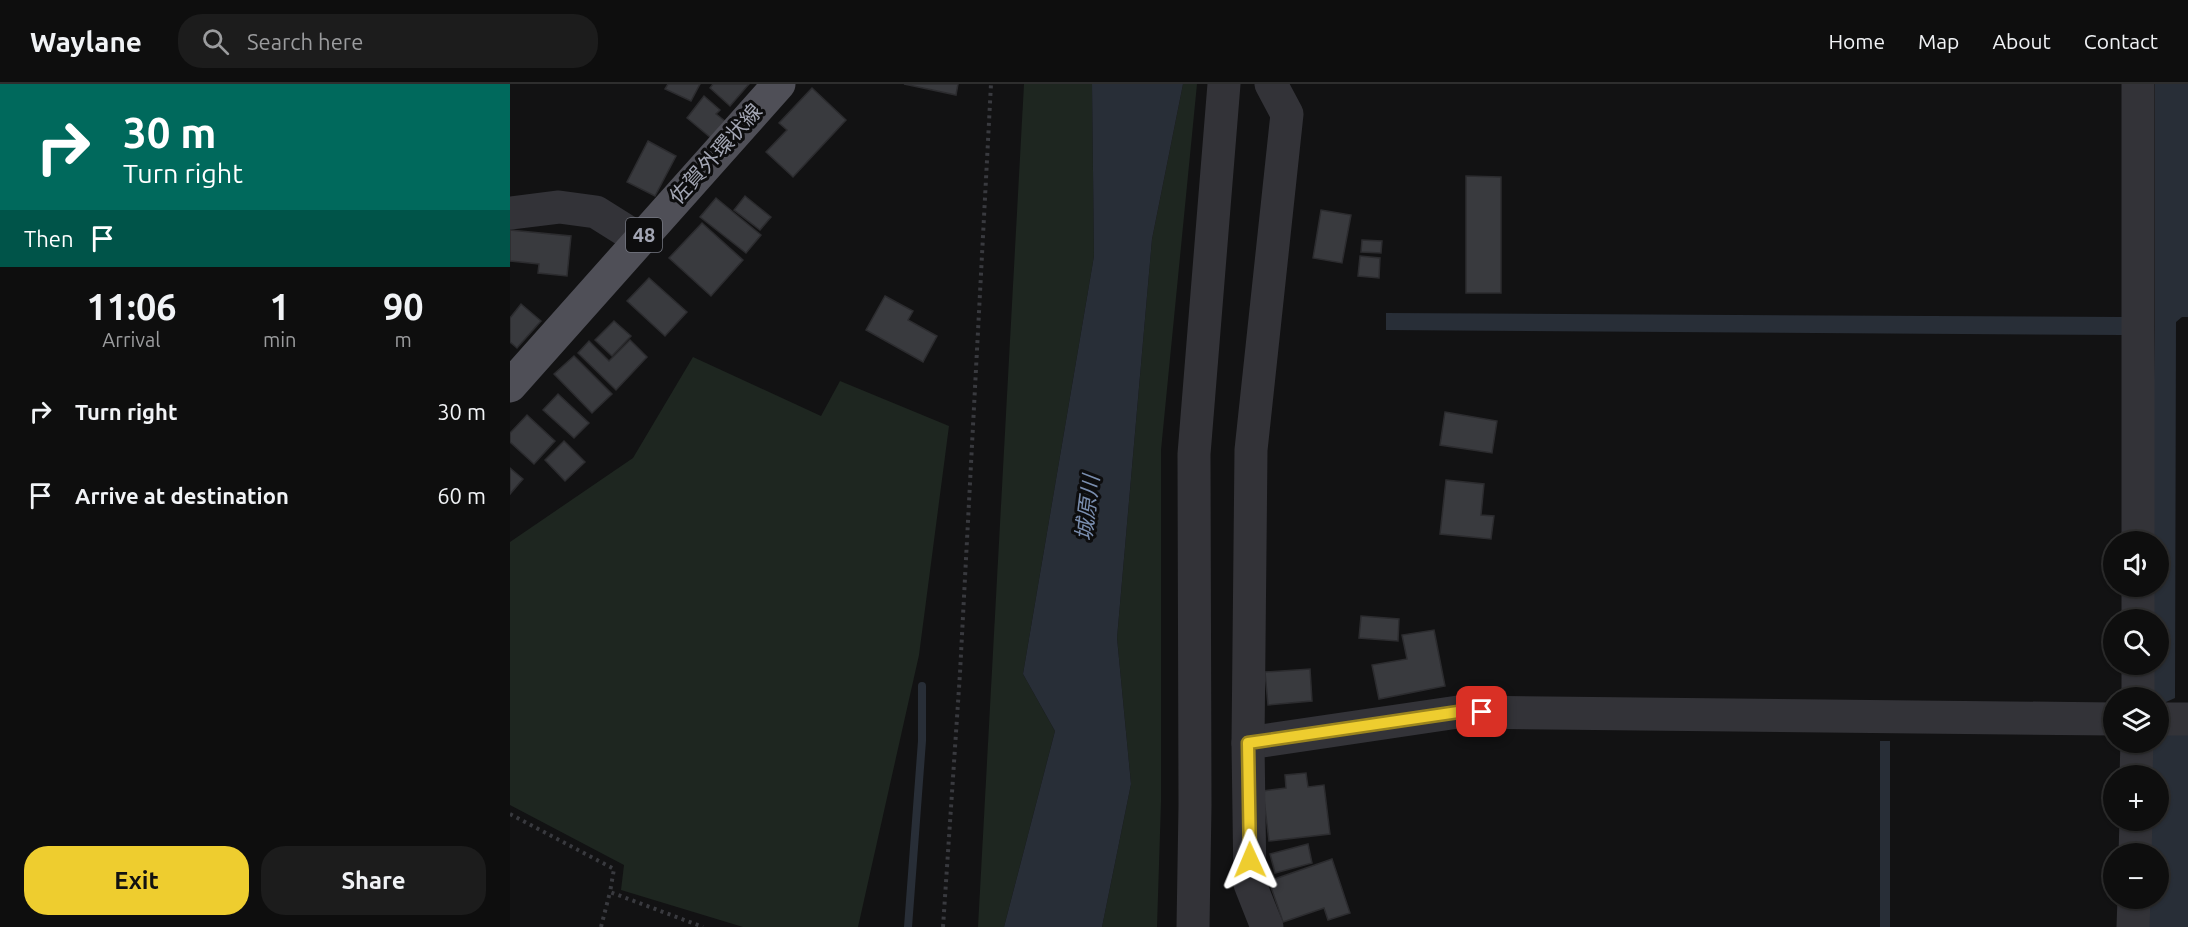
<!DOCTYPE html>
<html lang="en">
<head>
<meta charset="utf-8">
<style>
	body { margin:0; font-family:Ubuntu,"Noto Sans JP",sans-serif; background:#1c1c1c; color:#f1f3f6; height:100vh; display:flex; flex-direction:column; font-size:22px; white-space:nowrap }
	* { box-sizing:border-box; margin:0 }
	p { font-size:20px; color:#9b9c9e }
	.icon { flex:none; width:33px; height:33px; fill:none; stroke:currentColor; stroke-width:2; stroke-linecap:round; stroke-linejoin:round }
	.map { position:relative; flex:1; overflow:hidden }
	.drawer { display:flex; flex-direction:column; background:#0e0e0e; width:510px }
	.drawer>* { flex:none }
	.top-card { background:#00695c; color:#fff; overflow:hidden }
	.fabs { position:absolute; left:1593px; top:447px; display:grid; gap:12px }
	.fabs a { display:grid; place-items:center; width:66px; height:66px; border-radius:50%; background:#0e0e0e; box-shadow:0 2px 4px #0004,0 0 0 2px #2e2e2e; font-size:30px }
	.pin { position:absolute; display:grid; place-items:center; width:51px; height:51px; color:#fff; margin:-26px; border-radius:12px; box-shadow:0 3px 9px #0006 }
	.me { position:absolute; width:66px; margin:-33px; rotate:359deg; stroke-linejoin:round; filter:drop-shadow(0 0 4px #0008) }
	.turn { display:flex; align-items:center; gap:21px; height:126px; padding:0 24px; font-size:27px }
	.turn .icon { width:78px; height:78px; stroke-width:2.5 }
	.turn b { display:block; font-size:42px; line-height:51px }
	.then { display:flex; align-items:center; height:57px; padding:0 24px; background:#0003; gap:12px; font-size:22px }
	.eta { display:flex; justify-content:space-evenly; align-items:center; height:102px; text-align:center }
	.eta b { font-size:36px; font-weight:700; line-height:42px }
	.button { display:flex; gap:12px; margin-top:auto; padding:12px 24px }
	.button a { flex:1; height:69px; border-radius:24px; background:#eecd2f; color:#111; font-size:24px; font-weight:700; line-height:69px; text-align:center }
	.button a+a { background:#1c1c1c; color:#f1f3f6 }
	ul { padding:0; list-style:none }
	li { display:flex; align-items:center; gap:18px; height:84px; padding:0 24px }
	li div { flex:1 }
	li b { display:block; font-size:22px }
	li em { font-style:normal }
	header { display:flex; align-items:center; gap:36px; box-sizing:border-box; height:84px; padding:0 30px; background:#0e0e0e; border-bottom:2px solid #2e2e2e }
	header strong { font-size:28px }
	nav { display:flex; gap:33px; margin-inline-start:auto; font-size:21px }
	.search { width:420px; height:54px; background:#1c1c1c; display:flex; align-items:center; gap:15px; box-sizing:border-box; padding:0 21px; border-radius:24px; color:#9b9c9e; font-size:22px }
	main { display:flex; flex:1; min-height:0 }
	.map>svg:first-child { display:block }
	.green { fill:#1e2620 }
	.water { fill:#282e37 }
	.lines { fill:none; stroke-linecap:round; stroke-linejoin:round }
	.stream { stroke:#282e37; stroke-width:8 }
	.building { fill:#393a3e; stroke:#2c2c2f; stroke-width:1.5 }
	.path { stroke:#393a3f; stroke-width:4; stroke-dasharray:3 4.5; stroke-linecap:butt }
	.minor { stroke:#333338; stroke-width:33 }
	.major { stroke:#4f4f57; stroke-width:33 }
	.route-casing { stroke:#9b851f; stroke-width:15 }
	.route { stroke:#eecd2f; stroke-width:10 }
	.labels { text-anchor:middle; stroke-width:6; stroke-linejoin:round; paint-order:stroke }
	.shield { fill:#0d0d0e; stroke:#767882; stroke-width:1.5 }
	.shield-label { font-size:20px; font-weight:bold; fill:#a3a6b4 }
	.street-label { font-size:21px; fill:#a3a6b4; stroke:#0d0d0e }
	.water-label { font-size:22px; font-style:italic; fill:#7a8eaf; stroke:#0d0d0e }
</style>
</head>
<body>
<header>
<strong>Waylane</strong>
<div class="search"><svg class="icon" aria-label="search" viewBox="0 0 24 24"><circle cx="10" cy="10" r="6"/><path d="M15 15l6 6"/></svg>Search here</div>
<nav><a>Home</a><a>Map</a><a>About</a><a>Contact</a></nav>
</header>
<main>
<section class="drawer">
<div class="top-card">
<div class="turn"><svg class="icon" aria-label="right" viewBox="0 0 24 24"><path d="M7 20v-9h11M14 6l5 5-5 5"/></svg><div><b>30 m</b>Turn right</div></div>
<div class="then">Then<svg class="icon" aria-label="arrive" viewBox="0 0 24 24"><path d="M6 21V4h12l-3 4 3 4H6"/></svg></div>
</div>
<div class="eta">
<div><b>11:06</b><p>Arrival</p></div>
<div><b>1</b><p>min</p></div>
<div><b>90</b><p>m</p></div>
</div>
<ul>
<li><svg class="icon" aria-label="right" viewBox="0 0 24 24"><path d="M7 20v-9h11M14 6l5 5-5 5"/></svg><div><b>Turn right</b></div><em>30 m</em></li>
<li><svg class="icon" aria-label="arrive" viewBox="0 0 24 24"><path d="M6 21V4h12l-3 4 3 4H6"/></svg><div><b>Arrive at destination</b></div><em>60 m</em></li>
</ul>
<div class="button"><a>Exit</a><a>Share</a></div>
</section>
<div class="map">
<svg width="1678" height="843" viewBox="0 0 1678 843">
	<rect width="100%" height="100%" fill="#121213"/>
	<g class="green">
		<path d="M514,0h68l2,172 -71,418 32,57 -51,196h-26z"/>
		<path d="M673,0h14l-36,366v352l-4,125h-55l29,-143 -14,-146 35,-399z"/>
		<path d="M183,273l128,59 19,-35 109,45 -30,229 -61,272h-115l-122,-37 3,-25 -114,-60v-263l123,-84z"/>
	</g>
	<g class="water">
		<path d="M582,0h91l-31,155 -35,399 14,146 -29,143h-98l51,-196 -32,-57 71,-418z"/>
		<path d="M1645,0h33v233h-6l-6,5 -1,376 -9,4 1,30 21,1v194h-40v-28l10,-1v-44l-9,-1v-32l9,-1v-44l-9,-1v-32l9,-1v-44l-9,-1 -1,-32 10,-1v-44l-9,-1 1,-32 8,-1v-44l-7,-1 4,-215z"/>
		<path d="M876,229l736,4v18l-736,-5z"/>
		<rect x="1370" y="657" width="10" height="186"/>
	</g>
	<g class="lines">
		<path class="stream" d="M398,843l14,-186v-55"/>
	</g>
	<g class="building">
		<path d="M158,0h32l-9,17 -26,-12z"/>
		<path d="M203,0h36l-19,22 -20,-18z"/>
		<path d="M394,0h54l-2,11z"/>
		<path d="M302,4l34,32 -53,57 -27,-25 21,-22 -8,-7z"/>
		<path d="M194,12l16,14 -4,4 9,7 -14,17 -24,-20z"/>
		<path d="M138,57l28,15 -21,40 -28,-14z"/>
		<path d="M956,92l35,1v116h-35z"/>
		<path d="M235,112l26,21 -11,13 -26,-20z"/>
		<path d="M206,114l45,37 -15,18 -46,-36z"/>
		<path d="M811,126l30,5 -9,48 -29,-5z"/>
		<path d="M192,139l41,37 -32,36 -42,-38z"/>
		<path d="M0,146l61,6 -4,40 -29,-3 1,-9 -29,-3z"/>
		<path d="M852,156l20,1 -1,12 -20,-1z"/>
		<path d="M850,172l20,2 -1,20 -21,-2z"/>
		<path d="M139,194l38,34 -22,24 -38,-35z"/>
		<path d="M375,212l28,15 -5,9 29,16 -14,26 -57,-32z"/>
		<path d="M11,220l20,17 -24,27 -7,-6v-24z"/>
		<path d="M104,237l17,15 -19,20 -17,-16z"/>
		<path d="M120,256l17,17 -31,33 -38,-37 11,-12 20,20z"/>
		<path d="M64,272l38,38 -20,19 -38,-39z"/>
		<path d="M48,310l31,29 -15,15 -31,-28z"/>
		<path d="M935,328l52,9 -5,32 -52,-8z"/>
		<path d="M17,331l28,26 -21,23 -24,-22v-9z"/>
		<path d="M54,357l21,21 -20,19 -20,-21z"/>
		<path d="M0,384l13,11 -13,15z"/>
		<path d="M936,396l38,4 -3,31 13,1 -3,23 -51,-5z"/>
		<path d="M851,532l38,3 -1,22 -39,-3z"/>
		<path d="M924,546l11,56 -66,13 -7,-34 35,-6 -5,-24z"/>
		<path d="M800,585l2,32 -44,4 -3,-33z"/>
		<path d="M796,689l2,14 16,-2 6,49 -61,7 -6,-50 23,-3 -1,-13z"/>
		<path d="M798,760l4,19 -37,10 -5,-19z"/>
		<path d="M822,775l18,54 -22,7 -4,-12 -41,14 -14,-41z"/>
	</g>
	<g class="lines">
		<g class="path">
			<path d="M0,730l104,55 -4,23 93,35"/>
			<path d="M91,843l9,-35"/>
			<path d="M433,843l17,-254 31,-589"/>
		</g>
		<g class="minor">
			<path d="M0,129l49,-6 37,5 43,27"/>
			<path d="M1628,458v-458"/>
			<path d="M1628,536v-34"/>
			<path d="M1628,614v-34"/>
			<path d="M1648,635h30"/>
			<path d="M738,659l210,-31 656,7"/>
			<path d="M1626,692l1,-34"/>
			<path d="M1625,770l1,-34"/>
			<path d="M683,843l2,-121 -1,-352 30,-370"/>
			<path d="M757,843l-17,-43 -2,-141 3,-293 36,-336 -16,-30"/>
			<path d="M1623,843l1,-29"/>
		</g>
		<path class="major" d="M0,302l269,-302"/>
	</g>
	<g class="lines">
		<defs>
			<path id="route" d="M740,776l-2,-117 210,-31h24"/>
		</defs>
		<use href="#route" class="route-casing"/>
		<use href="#route" class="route"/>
	</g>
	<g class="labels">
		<rect class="shield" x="116" y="134" width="36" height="34" rx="4.5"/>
		<g class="shield-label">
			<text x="134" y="158">48</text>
		</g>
		<g class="street-label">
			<text transform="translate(206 70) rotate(-48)" y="7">佐賀外環状線</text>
		</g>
		<g class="water-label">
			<text transform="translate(577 424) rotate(-83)" y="8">城原川</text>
		</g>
	</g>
</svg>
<div class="fabs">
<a><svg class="icon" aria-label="sound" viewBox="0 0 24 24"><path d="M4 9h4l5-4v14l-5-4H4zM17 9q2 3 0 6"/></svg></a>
<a><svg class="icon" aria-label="search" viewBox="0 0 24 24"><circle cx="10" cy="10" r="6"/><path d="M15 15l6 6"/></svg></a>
<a><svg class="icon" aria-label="layers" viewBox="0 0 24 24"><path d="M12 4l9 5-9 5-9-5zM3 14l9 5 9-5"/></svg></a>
<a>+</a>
<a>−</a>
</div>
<div class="pin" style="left:972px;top:628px;background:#d93025"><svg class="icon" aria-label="arrive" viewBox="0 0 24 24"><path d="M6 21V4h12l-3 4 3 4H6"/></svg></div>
<svg class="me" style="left:740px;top:776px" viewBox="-20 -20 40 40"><path d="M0-17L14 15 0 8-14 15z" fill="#eecd2f" stroke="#fff" stroke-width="4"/></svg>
</div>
</main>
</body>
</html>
